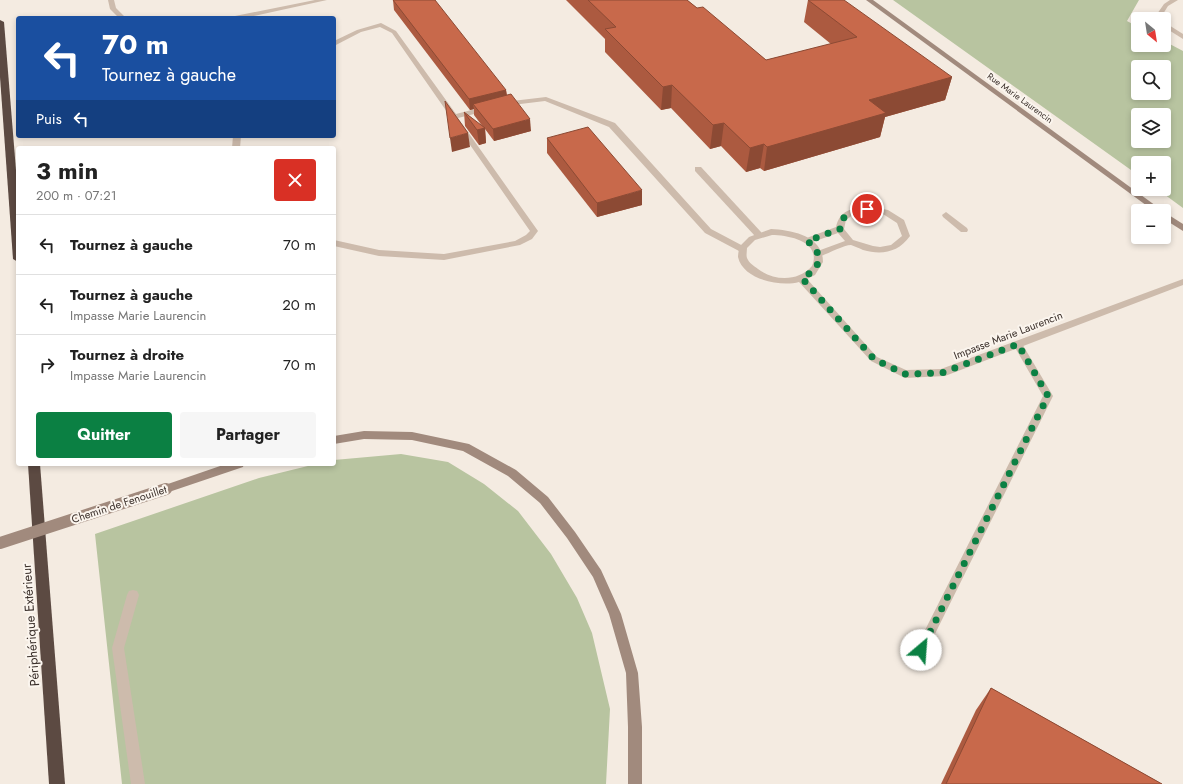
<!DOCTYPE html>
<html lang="fr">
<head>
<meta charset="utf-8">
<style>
	body { margin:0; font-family:Jost,sans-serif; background:#f6f6f6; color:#222; height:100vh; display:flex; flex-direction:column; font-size:15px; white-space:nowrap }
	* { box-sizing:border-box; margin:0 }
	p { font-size:13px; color:#767676 }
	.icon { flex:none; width:22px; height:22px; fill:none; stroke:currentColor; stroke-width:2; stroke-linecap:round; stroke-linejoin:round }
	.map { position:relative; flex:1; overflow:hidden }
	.panel { position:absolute; left:16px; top:146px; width:320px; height:320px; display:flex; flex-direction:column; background:#fff; border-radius:4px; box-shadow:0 2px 6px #0003 }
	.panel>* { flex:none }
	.hud { position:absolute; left:16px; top:16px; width:320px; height:122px; border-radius:4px; box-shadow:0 2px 6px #0003; background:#1a4fa0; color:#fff; overflow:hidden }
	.needle { width:26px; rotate:150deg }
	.fabs { position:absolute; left:1131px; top:12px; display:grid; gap:8px }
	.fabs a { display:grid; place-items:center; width:40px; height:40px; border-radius:4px; background:#fff; box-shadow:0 2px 6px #0003; font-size:20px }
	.pin { position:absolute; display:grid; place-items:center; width:34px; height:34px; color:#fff; margin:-17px; border:2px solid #fff; border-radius:50%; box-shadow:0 1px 4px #0007 }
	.me { position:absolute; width:44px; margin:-22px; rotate:27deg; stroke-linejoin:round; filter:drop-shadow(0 0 3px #0008) }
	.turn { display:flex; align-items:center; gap:14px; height:84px; padding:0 20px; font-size:18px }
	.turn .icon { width:52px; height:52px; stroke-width:2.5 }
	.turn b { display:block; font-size:28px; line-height:34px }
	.then { display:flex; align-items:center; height:38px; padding:0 20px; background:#0003; gap:8px; font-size:15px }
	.round { display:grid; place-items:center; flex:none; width:42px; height:42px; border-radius:4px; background:#f6f6f6 }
	.overview { display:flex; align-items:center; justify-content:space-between; height:68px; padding:0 20px }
	h1 { font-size:24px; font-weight:700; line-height:30px }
	.button { display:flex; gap:8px; margin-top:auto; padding:8px 20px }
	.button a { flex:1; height:46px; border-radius:4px; background:#0b8043; color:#fff; font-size:16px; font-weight:700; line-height:46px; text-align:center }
	.button a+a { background:#f6f6f6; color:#222 }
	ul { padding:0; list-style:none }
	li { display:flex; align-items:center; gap:12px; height:60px; padding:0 20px; border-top:1px solid #e0e0e0 }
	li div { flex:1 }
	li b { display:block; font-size:15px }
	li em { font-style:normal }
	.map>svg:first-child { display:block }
	.green { fill:#b8c4a0; fill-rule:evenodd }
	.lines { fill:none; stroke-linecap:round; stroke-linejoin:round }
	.lane { fill:#cdbbac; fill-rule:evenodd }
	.street { fill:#cdbbac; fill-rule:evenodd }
	.secondary { fill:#a18a7d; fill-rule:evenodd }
	.highway { fill:#5c4a42; fill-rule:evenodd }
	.secondary-bridge { stroke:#a18a7d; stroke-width:12 }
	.wall { fill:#ac5a40 }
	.shaded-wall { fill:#8c4a34 }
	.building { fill:#c8694b; stroke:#8c4a34 }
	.route { stroke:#0b8043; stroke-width:7; stroke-dasharray:0 12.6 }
	.labels { text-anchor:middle; stroke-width:4; stroke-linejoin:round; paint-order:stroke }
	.far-street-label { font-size:9px; fill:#3b302b; stroke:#fbf5ee }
	.street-label { font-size:11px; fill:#3b302b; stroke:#fbf5ee }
	.near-street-label { font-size:13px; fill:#3b302b; stroke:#fbf5ee }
</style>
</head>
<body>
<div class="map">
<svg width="1183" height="784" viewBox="0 0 1183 784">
	<rect width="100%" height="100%" fill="#f4ebe1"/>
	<g class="green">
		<path d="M893,0h246l-12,21 11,6v18h26v-4l19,10v157l-26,-19h7v-26h-26v12zM1138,67h26v26h-26zM1138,115h26v26h-26z"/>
		<path d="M401,454l47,8 36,22 34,27 33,43 26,44 15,35 18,76 -4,75h-484l-27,-250 164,-56 57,-14h18v-4z"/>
	</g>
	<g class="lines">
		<g class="lane">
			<path d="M108,0h6l2,8 10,10h-7l-9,-9z"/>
			<path d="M315,0h12l-82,18h-13l3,-2z"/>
			<path d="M1170,0h8l-10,6 -5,8 1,5h-6l-1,-5 7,-10z"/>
			<path d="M1164,22l19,12v5l-19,-12z"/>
			<path d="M381,23l15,8 60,83 31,-8h3v4l-32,8 80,113 -6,8 -12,6 -76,15 -65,-4 -45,-10v-6l45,10 65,4 71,-13 11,-6 4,-4 -138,-198 -12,-6 -19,5 -27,14v-5l23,-11z"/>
			<path d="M546,97l69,26 96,106 34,18 1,2 -1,2h-6l-34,-18 -96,-106 -64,-26 -41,5 -4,-2 4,-2z"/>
			<path d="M233,136h8l-1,12h-8z"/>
			<path d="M695,167h6l60,65 1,2 -1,2h-6l-60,-65z"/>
			<path d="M867,206l21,4 16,10 6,16c-12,17 -29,19 -47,14 -4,-2 -9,-4 -12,-5 -8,0 -25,10 -33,12l-3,-1 -1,-2 1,-2 30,-11 -7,-8 -31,11 -4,-3 1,-2 32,-12c4,-17 15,-18 31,-21zM867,212l16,2 14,9 5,13 -11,9 -11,2 -7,-1 -20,-6 -9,-11 2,-9 8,-6z"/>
			<path d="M946,212l21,16 1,2 -1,2h-6l-18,-15 -1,-2z"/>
			<path d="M1018,341l3,1 32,54 -128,258 -4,2 -4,-2 -2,-4 2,-4 126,-250 -30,-52z"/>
			<path d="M133,590l4,1 2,4 -15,53 21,136h-14l-19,-136 15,-53 2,-4z"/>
		</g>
		<path class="street" d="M771,229c21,1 52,7 52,33l-8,13 -8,4 70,78 29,13 35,-1 242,-90v6l-238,91 -40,2 -34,-17 -72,-79c-18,5 -56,-2 -61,-25 0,-3 1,-7 1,-10l10,-10zM772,235c17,0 50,7 40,31 -14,16 -38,15 -54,3 -4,-3 -9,-6 -11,-11 -1,-3 0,-7 0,-10l8,-8z"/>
		<g class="secondary">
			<path d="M866,0h7l290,211h-9z"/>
			<path d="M1164,212l19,12v7l-19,-12z"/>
			<path d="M364,431l48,1 57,12 47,26 32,27 27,35 26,38 20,44 17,59 4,54v57h-14v-57l-2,-54 -17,-59 -16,-37 -26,-39 -27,-35 -32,-27 -45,-25 -51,-11 -48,-1 -30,5v-8z"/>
			<path d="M226,464h18l-1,3 -77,26 -4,-1 -1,-3 1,-3z"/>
		</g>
		<g class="highway">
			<path d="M0,20l4,2 14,173v67l-5,-3 -13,-182z"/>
			<path d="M28,464h12l25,320h-16z"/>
		</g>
		<path class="secondary-bridge" d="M0,543l166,-54"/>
	</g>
	<g class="wall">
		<path d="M393,0l113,90 1,5 24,36 -37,10 -9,-12 1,14 -7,2 -14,-19 -1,-14 19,15 -9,-12v-6l-4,1 -76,-100z"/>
		<path d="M566,0h121l10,8 69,52 65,-16 -27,-22 4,-22 144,77 -7,23 -60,17 -5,20 -116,34 -4,-3 -14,4 -25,-26 -11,3 -39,-41 -10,2 -56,-58v-13z"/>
		<path d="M547,138l95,67 -45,12 -50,-64z"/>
		<path d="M991,688l171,96h-221l35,-74z"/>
	</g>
	<g class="shaded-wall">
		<path d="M952,77l-7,23 -60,17 -5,20 -116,34 3,-24 102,-47z"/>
		<path d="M672,85l-1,23 -10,2 2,-23z"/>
		<path d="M506,90l1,10 -34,4 1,5 -4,1 -1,-11z"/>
		<path d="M530,119l1,12 -37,10 -1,-12z"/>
		<path d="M724,123l-3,23 -11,3 3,-24z"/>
		<path d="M485,128l1,15 -7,2 -2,-15z"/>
		<path d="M468,133l2,14 -18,5 -2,-14z"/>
		<path d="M764,144l-4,24 -14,4 4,-24z"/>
		<path d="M642,190v15l-45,12v-14z"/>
	</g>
	<g class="building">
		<path d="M393,0h42l71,90 -37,9z"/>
		<path d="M588,0h99l10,8 6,-1 63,53 91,-23 -49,-37h36l108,77 -83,23 17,13 -119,34 -3,-3 -14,4 -26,-25 -11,2 -41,-40 -9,2 -58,-58 11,-2z"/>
		<path d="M511,94l19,25 -37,10 -20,-25z"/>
		<path d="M445,101l23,32 -18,5z"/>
		<path d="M464,112l21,16 -8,2z"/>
		<path d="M588,127l54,63 -45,13 -50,-65z"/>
		<path d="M991,688l171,96h-216z"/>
	</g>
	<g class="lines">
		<path class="route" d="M867,209l-15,3 -10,7 -2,10 -33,12c19,14 13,28 -5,37l72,81 31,15 37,-1 76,-29 30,52 -127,254"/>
	</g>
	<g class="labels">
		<g class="far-street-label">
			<text transform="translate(1020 98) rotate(36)" y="3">Rue Marie Laurencin</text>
		</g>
		<g class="street-label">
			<text transform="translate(1008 335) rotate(-21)" y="4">Impasse Marie Laurencin</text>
			<text transform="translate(119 504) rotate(-18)" y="4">Chemin de Fenouillet</text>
		</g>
		<g class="near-street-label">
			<text transform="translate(30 625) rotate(-94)" y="5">Périphérique Extérieur</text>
		</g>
	</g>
</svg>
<div class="fabs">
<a><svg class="needle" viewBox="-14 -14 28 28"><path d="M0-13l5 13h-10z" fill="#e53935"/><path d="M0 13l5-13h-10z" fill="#767676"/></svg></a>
<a><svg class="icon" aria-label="search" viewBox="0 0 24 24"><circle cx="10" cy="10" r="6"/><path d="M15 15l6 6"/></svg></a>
<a><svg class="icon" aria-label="layers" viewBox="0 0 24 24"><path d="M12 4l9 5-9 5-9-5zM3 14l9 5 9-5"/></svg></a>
<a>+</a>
<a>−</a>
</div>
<div class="pin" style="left:867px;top:209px;background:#d93025"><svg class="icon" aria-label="arrive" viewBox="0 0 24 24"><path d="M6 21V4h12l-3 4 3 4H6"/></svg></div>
<svg class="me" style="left:921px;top:650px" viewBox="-20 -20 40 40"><circle r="19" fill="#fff"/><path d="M0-13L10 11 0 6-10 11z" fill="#0b8043"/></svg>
<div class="hud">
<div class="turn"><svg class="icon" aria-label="left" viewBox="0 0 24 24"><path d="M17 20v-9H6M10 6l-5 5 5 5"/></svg><div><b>70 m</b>Tournez à gauche</div></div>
<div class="then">Puis<svg class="icon" aria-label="left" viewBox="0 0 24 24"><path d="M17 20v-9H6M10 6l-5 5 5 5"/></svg></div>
</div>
<section class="panel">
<div class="overview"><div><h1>3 min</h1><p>200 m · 07:21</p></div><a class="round" style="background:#d93025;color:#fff"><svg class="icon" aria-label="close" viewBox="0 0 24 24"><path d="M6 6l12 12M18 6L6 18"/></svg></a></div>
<ul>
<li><svg class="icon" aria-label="left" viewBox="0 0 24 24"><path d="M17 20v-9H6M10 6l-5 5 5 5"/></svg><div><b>Tournez à gauche</b></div><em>70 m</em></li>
<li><svg class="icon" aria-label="left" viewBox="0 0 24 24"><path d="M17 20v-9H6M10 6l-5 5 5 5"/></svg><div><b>Tournez à gauche</b><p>Impasse Marie Laurencin</p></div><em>20 m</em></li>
<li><svg class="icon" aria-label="right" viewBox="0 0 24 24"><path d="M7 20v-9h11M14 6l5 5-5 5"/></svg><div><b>Tournez à droite</b><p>Impasse Marie Laurencin</p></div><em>70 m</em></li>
</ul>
<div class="button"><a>Quitter</a><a>Partager</a></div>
</section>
</div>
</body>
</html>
